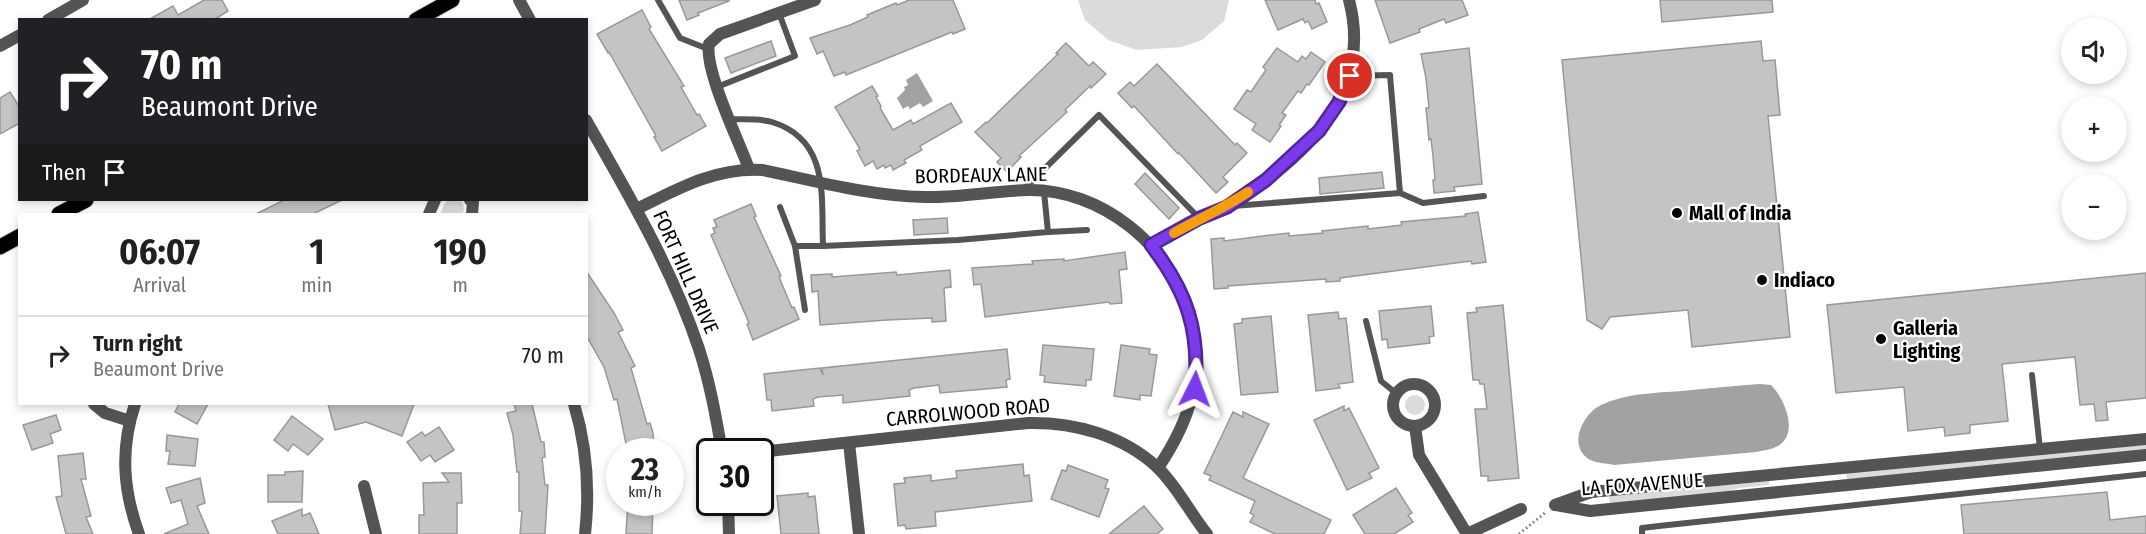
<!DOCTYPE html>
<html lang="en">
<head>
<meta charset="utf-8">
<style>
	body { margin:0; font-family:"Fira Sans Condensed",sans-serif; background:#f2f2f2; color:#202124; height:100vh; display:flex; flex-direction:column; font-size:22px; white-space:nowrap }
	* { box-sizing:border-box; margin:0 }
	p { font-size:20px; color:#757577 }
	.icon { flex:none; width:33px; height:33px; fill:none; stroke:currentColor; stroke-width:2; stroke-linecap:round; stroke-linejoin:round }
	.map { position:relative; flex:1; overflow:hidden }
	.drawer { position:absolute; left:18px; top:213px; width:570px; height:192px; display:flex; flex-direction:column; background:#fff; border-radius:0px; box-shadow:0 3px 9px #0003 }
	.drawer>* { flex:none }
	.banner { position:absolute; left:18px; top:18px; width:570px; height:183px; border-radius:0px; box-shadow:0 3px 9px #0003; background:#202124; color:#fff; overflow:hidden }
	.tools { position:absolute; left:2061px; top:18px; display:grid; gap:12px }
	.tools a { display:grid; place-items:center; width:66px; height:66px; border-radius:50%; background:#fff; box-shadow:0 3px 9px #0003; font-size:30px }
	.speed { position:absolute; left:606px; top:438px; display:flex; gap:12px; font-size:30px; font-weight:700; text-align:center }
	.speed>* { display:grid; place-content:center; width:78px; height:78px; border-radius:50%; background:#fff; box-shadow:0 3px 9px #0003; line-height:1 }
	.speed small { font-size:15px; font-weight:400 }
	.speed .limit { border:3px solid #111; border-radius:9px; background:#fff; color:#111 }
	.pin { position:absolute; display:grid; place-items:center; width:51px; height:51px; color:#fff; margin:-26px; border:3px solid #fff; border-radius:50%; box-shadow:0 2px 6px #0007 }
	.me { position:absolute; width:66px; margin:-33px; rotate:3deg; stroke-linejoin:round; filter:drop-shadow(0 0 4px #0008) }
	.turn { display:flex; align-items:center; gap:21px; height:126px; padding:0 24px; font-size:27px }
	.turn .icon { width:78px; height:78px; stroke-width:2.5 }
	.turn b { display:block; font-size:42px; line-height:51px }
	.then { display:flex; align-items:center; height:57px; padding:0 24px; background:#0003; gap:12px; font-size:22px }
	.eta { display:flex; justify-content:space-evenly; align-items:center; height:102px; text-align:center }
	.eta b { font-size:36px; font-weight:700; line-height:42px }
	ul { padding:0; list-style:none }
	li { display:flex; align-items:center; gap:18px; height:78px; padding:0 24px; border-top:2px solid #e0e0e0 }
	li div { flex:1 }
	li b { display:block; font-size:22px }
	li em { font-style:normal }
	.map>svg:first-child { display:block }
	.green { fill:#dbdbdb }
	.water { fill:#a2a2a2 }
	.building { fill:#c4c4c4; stroke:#989898; stroke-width:1.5 }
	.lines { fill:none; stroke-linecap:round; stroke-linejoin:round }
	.primary-casing { stroke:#dbdbdb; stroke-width:17 }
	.path { stroke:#767676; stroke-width:3; stroke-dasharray:1.5 3; stroke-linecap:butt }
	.service { stroke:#545454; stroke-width:6 }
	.minor { stroke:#545454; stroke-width:12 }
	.tertiary { stroke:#545454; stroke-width:12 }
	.primary { stroke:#000; stroke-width:15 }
	.route-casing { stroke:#51269a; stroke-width:15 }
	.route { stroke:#7c3aed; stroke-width:10 }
	.slow { stroke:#f59e0b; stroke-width:10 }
	.poi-dot { fill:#000; stroke:#fff; stroke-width:2 }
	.labels { text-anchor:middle; stroke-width:4.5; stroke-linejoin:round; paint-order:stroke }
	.street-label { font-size:20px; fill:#000; stroke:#fff }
	.poi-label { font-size:20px; font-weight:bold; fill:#000; stroke:#fff; text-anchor:start }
</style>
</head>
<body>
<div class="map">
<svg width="2146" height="534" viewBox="0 0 2146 534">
	<rect width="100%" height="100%" fill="#fff"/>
	<g class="green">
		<path d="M1078,0h151l-5,21 -22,19 -20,7 -45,3 -29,-10 -23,-20z"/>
		<path d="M448,200h12c5,4 4,9 3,14h-23l5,-11z"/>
		<circle cx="1415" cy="405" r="10"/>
		<path d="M2146,444v6l-299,32 -1,-9z"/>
		<path d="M1769,481v4l-30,3 -21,7 -108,10 -1,-9z"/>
	</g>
	<g class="water">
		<path d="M917,73l16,28 -10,6 -3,-4 -10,6 -2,-3 -5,3 -6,-11 8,-8 -1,-3 4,-2 -2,-5z"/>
		<path d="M1760,384l11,1c12,12 26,42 12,57 -6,7 -18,8 -27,10l-142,13c-9,-2 -20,-2 -27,-7 -19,-15 -3,-45 14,-53 26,-12 54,-12 81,-14 26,-3 52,-5 78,-7z"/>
	</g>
	<g class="building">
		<path d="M204,0h18l6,11 -14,9h-66l25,-14 5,9z"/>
		<path d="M679,0h50v1l-31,12 1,2 -12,5z"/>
		<path d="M909,0h44l12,29 -12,5 -1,-2 -106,43 -1,-3 -11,4 -11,-25 -6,3 -7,-16 40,-13 18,-8 -1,-2 29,-12 1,2z"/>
		<path d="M1265,0h50l1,4 3,-1 8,19 -15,7 -4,-8 -3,2 -2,-4 -25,11z"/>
		<path d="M1375,0h87l6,15 -22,8 -2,-4 -25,10 1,3 -30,11z"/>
		<path d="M1660,0h112l1,12 -111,10z"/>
		<path d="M642,10l9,17 -2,2 35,57 -3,1 16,28 2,-1 7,12 -44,25 -8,-14 2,-1 -47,-84 -1,1 -11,-19z"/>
		<path d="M771,41l5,15 -45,17 -6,-15z"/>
		<path d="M1761,41l2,20 12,-1 5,55 -12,1 22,221 -98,10 -4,-37 -78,7 -8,12 -15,-9 -25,-260z"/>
		<path d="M1066,43l23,23 4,-4 13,12 -15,14 -1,-2 -25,24 2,2 -48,44 2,1 -14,15 -10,-10 4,-4 -26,-26 11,-10 1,1 71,-69 -2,-1z"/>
		<path d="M1277,48l21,14 4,-6 4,3 5,-7 14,10 -16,23 -2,-1 -6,9 -3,-2 -16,22 4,2 -7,10 2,1 -11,16 -18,-12 4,-6 -22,-15 13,-19 4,2 6,-9 9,-13 -3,-3z"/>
		<path d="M1469,48l13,136 -28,3 1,4 -21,2 -1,-13h2l-2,-24 -2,-17 -2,1 -3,-32h3l-3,-30 -5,-24z"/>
		<path d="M1157,64l78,81 2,-2 10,10 -24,24 5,5 -12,11 -37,-40 -1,1 -44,-48 -2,2 -14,-15 12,-11 4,4z"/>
		<path d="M872,86l6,10 -2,1 5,9 -1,2 13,22 18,-10 2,4 38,-21 11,19 -42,24 2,4 -18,10 2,3 -13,7 -2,-5 -6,3 -1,-3 -7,4 -4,-8 -8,5 -8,-15 3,-2 -25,-42z"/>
		<path d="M10,92l10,16v15l-20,11v-36z"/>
		<path d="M1382,172l2,16 -64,6 -1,-16z"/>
		<path d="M1145,173l34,35 -10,11 -34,-35z"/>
		<path d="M284,200h58l-29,14h-57z"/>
		<path d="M751,204l5,12 -2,1 27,59 -2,1 13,31 2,-1 5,12 -46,21 -6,-16 2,-1 -38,-88 4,-2 -2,-5 4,-1 -3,-7z"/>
		<path d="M1478,212l8,50 -14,2 -1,-3 -131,17v3l-14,1v-3l-98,7v2l-14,1 -3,-50 13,-1v3l47,-6 18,-2v3l34,-3 -1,-2 46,-5v3l34,-4 -1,-3 65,-6 -1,-2z"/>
		<path d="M947,218l1,15 -34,2 -1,-15z"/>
		<path d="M1125,252l2,17 -8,1 3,33 -12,1 -1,-2 -124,15 -4,-33 -7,1 -2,-17 61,-4 -1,-3 14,-1 18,-1v2z"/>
		<path d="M950,270l1,17 -7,1 2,33 -14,1v-4l-45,2 -67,5 -2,-34 -6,1 -1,-17 21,-1v3l64,-5 1,3z"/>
		<path d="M586,271l28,42 9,17 -5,2 17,34 -4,2 16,56 3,-1 3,10 1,11 -27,5 -10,-50 -3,1 -10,-33 -18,-32z"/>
		<path d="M2146,273v125l-40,4 2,18 -12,1 -2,-17 -14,1 -5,-48 -73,7 6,57 -38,4v8l-25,3 -1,-9 -36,4 -4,-44 -68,6 -9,-88z"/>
		<path d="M1503,305l16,173 -31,3v-5h-7l-6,-67h12l-3,-25h-4l-1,-4h-6l-6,-67 10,-1 -1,-4z"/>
		<path d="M1431,306l3,30 -5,1 1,6 -42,5 -1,-9 -5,1 -3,-29z"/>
		<path d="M1338,312l1,7 7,-1 7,64 -15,2 2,4 -24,3 -8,-76z"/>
		<path d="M1271,316l7,76 -37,3 -7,-71 8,-1v-4z"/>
		<path d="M1043,345l51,4 -3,31h-5v6l-42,-4 1,-6 -5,-1z"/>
		<path d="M1121,345l29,4 -1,5 8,1 -6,41 -11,-1v5l-26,-4z"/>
		<path d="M1007,349l3,30 -4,1 1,7 -67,6 -1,-8 -25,3 -5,2 1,6 -67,7v-8l-25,2 -5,2 1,7 -42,5 -1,-11h-4l-3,-26 56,-6 3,7 -1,-7z"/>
		<path d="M179,404h29l-11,20 -22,-12z"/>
		<path d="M328,404h86l-12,32 -36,-14 -31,8z"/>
		<path d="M514,404h18l9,38h3l1,15 -3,1 3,27h3l-3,49h-25l2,-23h-3v-39h-2l-4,-37 -6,-22 9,-2z"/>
		<path d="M1344,406v5l5,-3 30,60 -10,5 3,5 -25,12 -33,-70z"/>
		<path d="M1233,412l10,5v-5l26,12 -26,54 88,42 -7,14h-49l-25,-12 4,-7 -4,-2 5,-12 -46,-21 2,-4 -7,-3z"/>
		<path d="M56,415l5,15 -11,4 3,9 -21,7 -9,-25z"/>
		<path d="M292,416l31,23 -15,16 -15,-11 -5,7 -14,-11z"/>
		<path d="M439,427l15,23 -19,12 -5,-7 -9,6 -14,-19 15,-10 3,4z"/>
		<path d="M167,435l31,4 -3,27 -27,-2 2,-13h-4z"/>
		<path d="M83,453l3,26h-5l10,37 -5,1 7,17h-27l-10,-37 6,-1 -4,-40z"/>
		<path d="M1023,464l1,12 5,-1 3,26 -97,11 1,14 -30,3 -1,-4 -7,1 -4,-42 11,-1 -1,-5 27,-3v6l26,-3 -1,-7z"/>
		<path d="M1068,465l40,15 -3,8 4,1 -10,28 -48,-18 11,-29 4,1z"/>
		<path d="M303,471l-1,31h-34v-27h17v-3z"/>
		<path d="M442,473h19l1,30h-5v31h-38v-19h5l-1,-32 26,-1z"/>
		<path d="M200,478l5,25 -8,3 12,28h-45l24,-10 -7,-24 -10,3 -5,-15z"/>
		<path d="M1396,488l16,25 -4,2 5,7 -19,12h-29l-12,-19z"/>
		<path d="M2107,492l3,28 36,-4v18h-182l-3,-29z"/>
		<path d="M808,493v4l7,-1 4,38h-38l-4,-38z"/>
		<path d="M628,502h25l-1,32h-26z"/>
		<path d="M1144,506l19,23 -6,5h-48z"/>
		<path d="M302,509v7l8,-3 9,21h-41l-6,-13z"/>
	</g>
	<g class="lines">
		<defs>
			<g id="primary">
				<path d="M416,20l36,-20"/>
				<path d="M59,214l27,-14"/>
				<path d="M0,247l20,-11"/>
			</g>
		</defs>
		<use href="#primary" class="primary-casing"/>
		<path class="path" d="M1519,534l26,-21"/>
		<g class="service">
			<path d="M658,0l22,38 28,11"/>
			<path d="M717,87l78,-31 -16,-43"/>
			<path d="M730,119c13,1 29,-1 42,3 58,18 49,74 51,124l135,-6 90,-8 -4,-40"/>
			<path d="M1025,188l74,-73 100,103"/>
			<path d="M1400,193l23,10 61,-7"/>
			<path d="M1233,206l167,-13 -10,-118 -40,1"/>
			<path d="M780,207l15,39h28"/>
			<path d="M1048,232l39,-2"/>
			<path d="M795,246l10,64"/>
			<path d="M1366,321l15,60 16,13"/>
			<path d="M2032,375l8,74"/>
			<path d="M1642,534v-6l17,-2 487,-52"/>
		</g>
		<g class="minor">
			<path d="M48,20l35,-20"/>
			<path d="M0,46l20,-11"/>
			<path d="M749,169c-10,-28 -45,-99 -40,-125l11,-10 95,-34"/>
			<path d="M470,200l3,2 -1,12"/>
			<path d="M637,209c40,-20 79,-42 126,-39 52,11 107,26 161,27 35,1 69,-6 104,-7 73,-1 142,55 162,124 16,58 1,105 -32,154"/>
			<path d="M429,214l6,-14"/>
			<path d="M1151,245c16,-9 32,-19 49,-27 9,-5 20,-7 29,-13 74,-45 145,-110 120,-205"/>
			<circle cx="1414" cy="405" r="21"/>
			<path d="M94,404l11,9 25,8"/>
			<path d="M135,404c-15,45 -12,86 4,130"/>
			<path d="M574,404c13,43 16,85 11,130"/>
			<path d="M1415,426l4,29 48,79"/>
			<path d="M849,443l10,91"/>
			<path d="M760,452l268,-29c46,-1 94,12 129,44 20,19 33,46 50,67"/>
			<path d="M364,486l12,48"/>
			<path d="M1555,505l36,-13 555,-53"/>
			<path d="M1556,505l34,6 556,-56"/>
			<path d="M1467,534l54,-25"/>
		</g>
		<g class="tertiary">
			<path d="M519,0l11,20"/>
			<path d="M586,120c42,74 86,148 113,229 11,34 17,68 23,103"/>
			<path d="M728,502l1,32"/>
		</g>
		<use href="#primary" class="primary"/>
	</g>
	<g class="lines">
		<defs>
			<path id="route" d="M1195,389c5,-59 -8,-97 -44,-144l49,-27 27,-11 39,-27 53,-49 20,-29 11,-26"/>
		</defs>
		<use href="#route" class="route-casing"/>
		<use href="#route" class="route"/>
		<path class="slow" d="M1174,233c25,-14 50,-25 74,-41"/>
	</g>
	<g class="poi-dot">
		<circle cx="1677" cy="213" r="6"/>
		<circle cx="1762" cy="280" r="6"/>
		<circle cx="1881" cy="339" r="6"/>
	</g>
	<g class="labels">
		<g class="street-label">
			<text transform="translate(981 175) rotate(-1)" y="7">BORDEAUX LANE</text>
			<text transform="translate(686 272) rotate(66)" y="7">FORT HILL DRIVE</text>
			<text transform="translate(968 412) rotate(-5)" y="7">CARROLWOOD ROAD</text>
			<text transform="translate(1642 484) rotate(-4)" y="7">LA FOX AVENUE</text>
		</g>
		<g class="poi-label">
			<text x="1689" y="220">Mall of India</text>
			<text x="1774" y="287">Indiaco</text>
			<text x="1893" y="335">Galleria<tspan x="1893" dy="23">Lighting</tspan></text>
		</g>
	</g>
</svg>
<div class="tools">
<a><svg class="icon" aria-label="sound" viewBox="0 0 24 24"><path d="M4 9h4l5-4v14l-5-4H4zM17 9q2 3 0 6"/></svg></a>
<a>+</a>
<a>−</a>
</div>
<div class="speed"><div>23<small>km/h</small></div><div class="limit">30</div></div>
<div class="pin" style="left:1350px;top:76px;background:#d93025"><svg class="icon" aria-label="arrive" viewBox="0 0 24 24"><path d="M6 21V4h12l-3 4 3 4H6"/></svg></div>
<svg class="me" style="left:1195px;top:389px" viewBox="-20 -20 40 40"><path d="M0-17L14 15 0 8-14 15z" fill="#7c3aed" stroke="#fff" stroke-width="4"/></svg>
<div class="banner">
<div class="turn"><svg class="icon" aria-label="right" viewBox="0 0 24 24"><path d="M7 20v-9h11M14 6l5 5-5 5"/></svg><div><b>70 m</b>Beaumont Drive</div></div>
<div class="then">Then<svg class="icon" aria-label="arrive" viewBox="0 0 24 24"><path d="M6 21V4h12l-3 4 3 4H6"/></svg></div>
</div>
<section class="drawer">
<div class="eta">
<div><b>06:07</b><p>Arrival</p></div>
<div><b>1</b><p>min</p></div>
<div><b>190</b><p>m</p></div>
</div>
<ul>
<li><svg class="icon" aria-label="right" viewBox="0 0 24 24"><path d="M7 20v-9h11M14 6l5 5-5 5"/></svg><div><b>Turn right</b><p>Beaumont Drive</p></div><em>70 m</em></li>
</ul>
</section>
</div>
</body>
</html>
